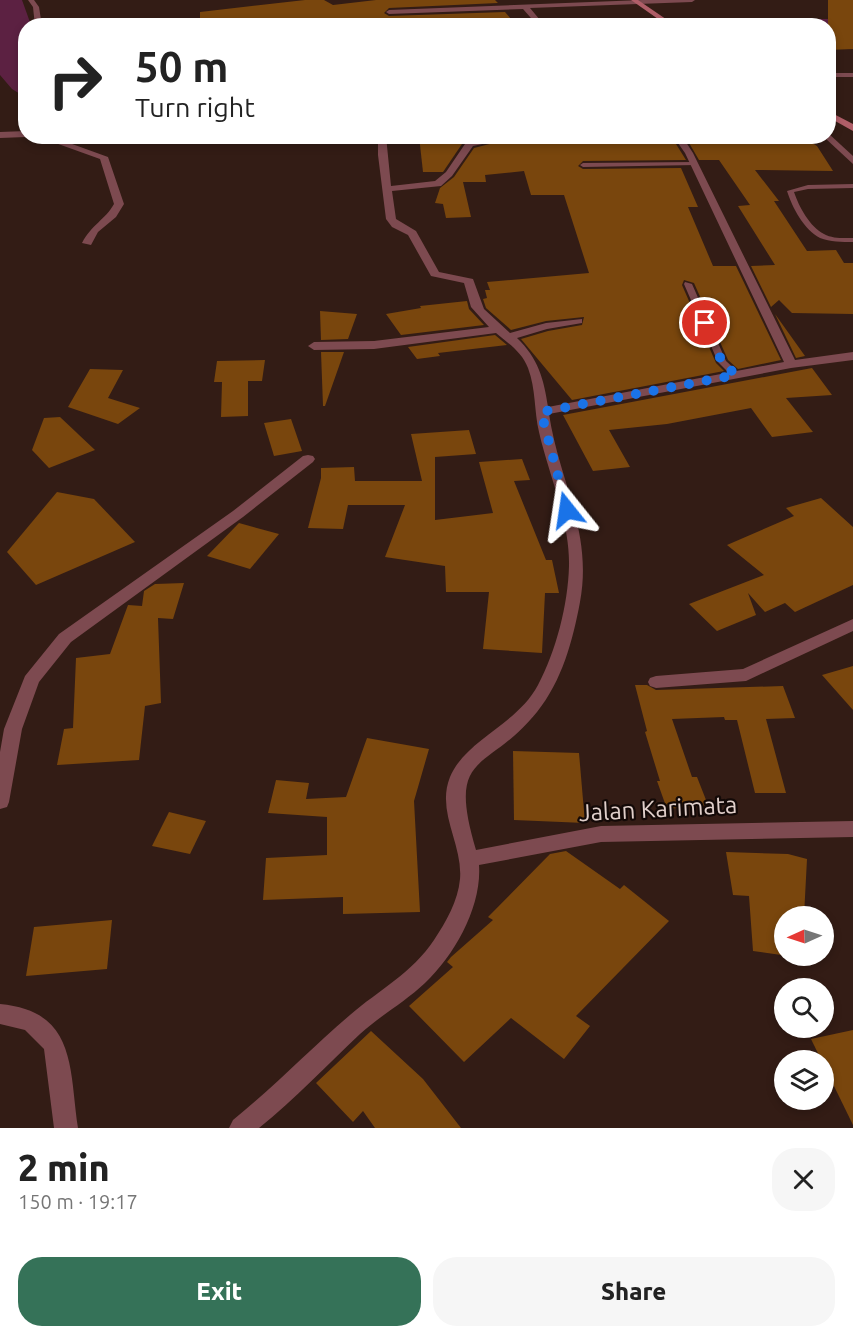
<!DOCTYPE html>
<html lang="en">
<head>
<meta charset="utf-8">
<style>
	body { margin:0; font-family:Ubuntu,sans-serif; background:#f6f6f6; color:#222; height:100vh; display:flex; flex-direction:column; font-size:22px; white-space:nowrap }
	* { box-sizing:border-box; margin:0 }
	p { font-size:20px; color:#767676 }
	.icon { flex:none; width:33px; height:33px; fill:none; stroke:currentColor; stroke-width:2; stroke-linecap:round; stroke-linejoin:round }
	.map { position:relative; height:1128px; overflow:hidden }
	.sheet { display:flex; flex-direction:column; background:#fff; flex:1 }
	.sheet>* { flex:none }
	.top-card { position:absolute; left:18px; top:18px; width:818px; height:126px; border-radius:24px; box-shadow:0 3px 9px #0003; background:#fff; color:#222; overflow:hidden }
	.needle { width:39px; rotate:267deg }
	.buttons { position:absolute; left:774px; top:906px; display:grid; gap:12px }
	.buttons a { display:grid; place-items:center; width:60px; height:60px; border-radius:50%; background:#fff; box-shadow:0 3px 9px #0003; font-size:30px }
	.pin { position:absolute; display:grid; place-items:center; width:51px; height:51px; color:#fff; margin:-26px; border:3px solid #fff; border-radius:50%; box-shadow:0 2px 6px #0007 }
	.me { position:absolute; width:66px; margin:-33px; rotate:345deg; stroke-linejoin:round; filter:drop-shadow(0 0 4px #0008) }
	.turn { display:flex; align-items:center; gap:21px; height:126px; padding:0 18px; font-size:27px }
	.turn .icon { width:78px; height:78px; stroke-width:2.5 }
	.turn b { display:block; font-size:42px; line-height:51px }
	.round { display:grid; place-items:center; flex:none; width:63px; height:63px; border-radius:24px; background:#f6f6f6 }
	.overview { display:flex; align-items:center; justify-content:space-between; height:102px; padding:0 18px }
	h1 { font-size:36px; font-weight:800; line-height:45px }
	.button { display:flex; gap:12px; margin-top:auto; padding:12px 18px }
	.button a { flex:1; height:69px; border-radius:24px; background:#357258; color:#fff; font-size:24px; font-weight:800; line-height:69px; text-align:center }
	.button a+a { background:#f6f6f6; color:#222 }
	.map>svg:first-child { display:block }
	.water { fill:#5c2142 }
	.building { fill:#79460d }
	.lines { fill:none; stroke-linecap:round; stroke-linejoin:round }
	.service { fill:#7d4a50; fill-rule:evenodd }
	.minor { fill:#7d4a50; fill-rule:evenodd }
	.secondary { fill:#b05e68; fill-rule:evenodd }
	.route { stroke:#1a73e8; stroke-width:10; stroke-dasharray:0 18 }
	.labels { text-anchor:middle; stroke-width:4.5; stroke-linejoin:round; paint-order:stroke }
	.near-street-label { font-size:24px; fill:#e0cfca; stroke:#130907 }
</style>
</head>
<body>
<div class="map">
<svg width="853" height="1128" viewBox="0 0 853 1128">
	<rect width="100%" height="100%" fill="#331c15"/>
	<g class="water">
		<path d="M0,0h22l9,25 -5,1 -1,71 -13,-8 -12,-14z"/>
		<path d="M799,19h54l-25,7h-110z"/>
	</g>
	<g class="building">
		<path d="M305,0h19l9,5 43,-5h119l3,3 -109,5 -5,5 5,3 116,-4 12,14h-317v-14z"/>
		<path d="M828,0h25v49l-25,1z"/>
		<path d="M419,136h37l6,8 -19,28h-20z"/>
		<path d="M521,136h150l15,24 -103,1 -5,5 5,3 98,-1 17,39h-10l25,59h23l45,94 -43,9 -10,-9 -34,-77 -10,-3 -2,5 34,78 8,8 -152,29 -51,-61 27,-8 34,-6 2,-8 -38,4 -35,9 -25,-22 -3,-9 4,-1 -2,-8h5l-3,-8 102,-9 -25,-78h-33l-7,-24 -39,4 1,7h-23l8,35 -25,1 -3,-14 -8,-1 5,-15 14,-11 20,-29z"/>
		<path d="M685,136h116l16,10 16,25 -78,-1 24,31h-5l33,50 29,-1 8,13h9v51l-61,-1 -13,-13 -8,7 -20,-41 24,-1 -37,-59 12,-1 -31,-45h-20z"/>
		<path d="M467,301l2,8 15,16 -83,10 -15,-21 35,-6 -1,-2z"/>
		<path d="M320,311l37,3 -9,25 -27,1z"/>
		<path d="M775,314l30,42 -9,2z"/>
		<path d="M495,335l12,10 -69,8 2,3 -23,3 -9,-12z"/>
		<path d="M321,352h23l-19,54h-2z"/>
		<path d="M265,360l-3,21h-14v35l-27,1 1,-35h-8l3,-21z"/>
		<path d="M812,368l20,27 -46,3 27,34 -41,5 -21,-29 -84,16 -58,6 21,37 -37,4 -30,-56z"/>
		<path d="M90,369l33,1 -15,28 32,10 -22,16 -50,-17z"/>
		<path d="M60,417l35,33 -46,18 -17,-18 12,-32z"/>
		<path d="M291,419l11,32 -28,5 -10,-33z"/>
		<path d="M469,430l7,24 -41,3v63l58,-7 -14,-51 43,-3 8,21 -16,1 32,79h6l7,33h-14l-3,60 -59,-4 6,-57h-43l-1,-26 -60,-9 20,-52h-57l-5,24 -35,-1 13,-50v-10l33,-1 1,14h67l-11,-47z"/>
		<path d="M57,492l37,7 41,43 -99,43 -29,-33z"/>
		<path d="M821,498l32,29v58l-58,27 -10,-9 -20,9 -17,-19 8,22 -39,16 -28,-27 75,-29 -37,-30 67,-29 -8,-8z"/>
		<path d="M239,523l40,11 -29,35 -43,-13z"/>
		<path d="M184,583l-11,36 -15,-1 3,85 -16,3 -6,54 -82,5 7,-36 9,-1 3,-70 34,-4 18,-49 14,1 2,-15 11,-7z"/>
		<path d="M853,666v44l-31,-35z"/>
		<path d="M635,685h12l9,5 127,-4 12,32 -29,1 20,74h-31l-18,-73h-12l-1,-3 -52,2 20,58h5l11,28 -41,4 -10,-28h3l-15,-49 2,-1z"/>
		<path d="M367,738l62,11 -15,52 6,111 -77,2v-17l-80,3 3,-42 61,-3v-38l-59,-4 8,-33 33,3 -3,16 40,-2z"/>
		<path d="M513,751l66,2 6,70 -71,-3z"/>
		<path d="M169,812l37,9 -16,33 -38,-8z"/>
		<path d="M566,851l54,38 4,-4 45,36 -93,95 14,10 -26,33 -53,-41 -47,44 -55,-56 44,-39 -6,-5 4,-5 42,-37 -5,-3 62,-63z"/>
		<path d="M726,852l62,2 19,5 -3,57h-20v40h25v3l-56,-8 -4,-55 -16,-1z"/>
		<path d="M112,920l-5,49 -81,7 8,-49z"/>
		<path d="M853,1030v95l-42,-86z"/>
		<path d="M371,1031l52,48 38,49h-86l-12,-17 -10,11 -37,-39z"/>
	</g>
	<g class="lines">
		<g class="service">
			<path d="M694,162l2,1v2l-113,2 -3,-2 3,-2z"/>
			<path d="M853,184v4l-45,1 -14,3c5,15 16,35 30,42 9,5 20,4 29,4v4c-11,0 -23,0 -33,-4 -16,-8 -28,-31 -33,-47l21,-6z"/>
			<path d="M685,282l7,2 34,77 13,12v4h-6l-15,-15 -34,-78z"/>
		</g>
		<g class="minor">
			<path d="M28,0h6l5,7 3,19h-7l-2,-19z"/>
			<path d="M642,0h53l-3,2 -162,6 15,18h-7l-15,-17 -134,5 -3,-2 3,-2z"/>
			<rect x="828" y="73" width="25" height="4"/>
			<path d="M26,131v6l-26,1v-6z"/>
			<path d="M828,133l25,23v8l-28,-26z"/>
			<path d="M36,136h14l58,21 16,47 -8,13 -18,15 -7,13 -9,-2c10,-19 23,-23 32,-39l-14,-45z"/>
			<path d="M378,136h8l5,50 44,-5 11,-9 19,-28 -7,-8h9l5,5 26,-5h21l-46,10 -21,30 -11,10 -49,5 4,28 20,12 23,41 34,7 11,30 26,24 36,-10 36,-4v4l-35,6 -30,9c21,20 27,41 31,69l236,-45 -99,-209 -12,-17h9l11,17 102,207 58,-8v8l-62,8 -242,46c10,67 44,118 31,188 -7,38 -18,79 -43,110 -50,62 -91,37 -61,138l125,-24 252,-5v16l-252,5 -122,23c3,41 -24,90 -54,118 -20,19 -44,32 -65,51 -33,31 -65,65 -101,94h-30l4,-8c41,-33 77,-71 117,-105 29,-25 62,-42 84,-75 12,-18 24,-39 26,-61 3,-35 -24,-67 -10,-102 16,-38 67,-52 88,-92 18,-34 30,-80 31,-119 1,-45 -20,-90 -30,-134 -5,-21 -3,-43 -11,-64 -6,-16 -20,-25 -32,-35l-122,16 -60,1 -6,-4 6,-4 60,-1 115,-14 -18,-20 -7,-24 -33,-7 -23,-41 -16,-8 -6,-8 -8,-64z"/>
			<path d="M308,455l5,1 2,3 -2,3 -70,55 -172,125 -32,40 -17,47 -13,73 -2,5 -7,2v-57l4,-23 21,-53 34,-42 174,-123 70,-55z"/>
			<path d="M853,619v12l-107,50 -90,7 -6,-2 -2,-4 2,-4 6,-2 87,-7z"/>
			<path d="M0,1004c77,7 69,65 78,124h-24l-10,-79 -19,-19 -25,-6z"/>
		</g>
		<g class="secondary">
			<path d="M631,0h7l38,26h-8z"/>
			<path d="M828,111l25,13v7l-25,-14z"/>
		</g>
	</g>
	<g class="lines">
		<path class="route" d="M567,510l-26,-98 195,-37 -14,-13 -17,-39"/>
	</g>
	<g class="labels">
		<g class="near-street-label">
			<text transform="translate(658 809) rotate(-3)" y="8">Jalan Karimata</text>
		</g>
	</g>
</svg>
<div class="buttons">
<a><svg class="needle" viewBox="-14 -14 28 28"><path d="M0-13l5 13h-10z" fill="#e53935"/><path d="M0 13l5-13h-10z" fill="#767676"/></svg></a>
<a><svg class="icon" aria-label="search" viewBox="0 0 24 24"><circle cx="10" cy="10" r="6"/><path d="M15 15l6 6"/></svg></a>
<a><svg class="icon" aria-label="layers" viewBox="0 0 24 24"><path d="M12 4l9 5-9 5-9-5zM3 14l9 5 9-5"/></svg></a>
</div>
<div class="pin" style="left:705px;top:323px;background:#d93025"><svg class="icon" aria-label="arrive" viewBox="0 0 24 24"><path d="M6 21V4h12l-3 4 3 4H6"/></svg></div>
<svg class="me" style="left:567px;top:510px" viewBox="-20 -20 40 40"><path d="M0-17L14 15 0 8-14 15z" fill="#1a73e8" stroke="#fff" stroke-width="4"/></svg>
<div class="top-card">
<div class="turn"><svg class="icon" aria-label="right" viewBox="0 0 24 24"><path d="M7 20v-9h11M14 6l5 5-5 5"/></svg><div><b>50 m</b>Turn right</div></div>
</div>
</div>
<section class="sheet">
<div class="overview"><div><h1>2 min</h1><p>150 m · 19:17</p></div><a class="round"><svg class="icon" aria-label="close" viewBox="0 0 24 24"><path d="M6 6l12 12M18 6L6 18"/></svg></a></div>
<div class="button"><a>Exit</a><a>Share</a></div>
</section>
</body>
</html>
